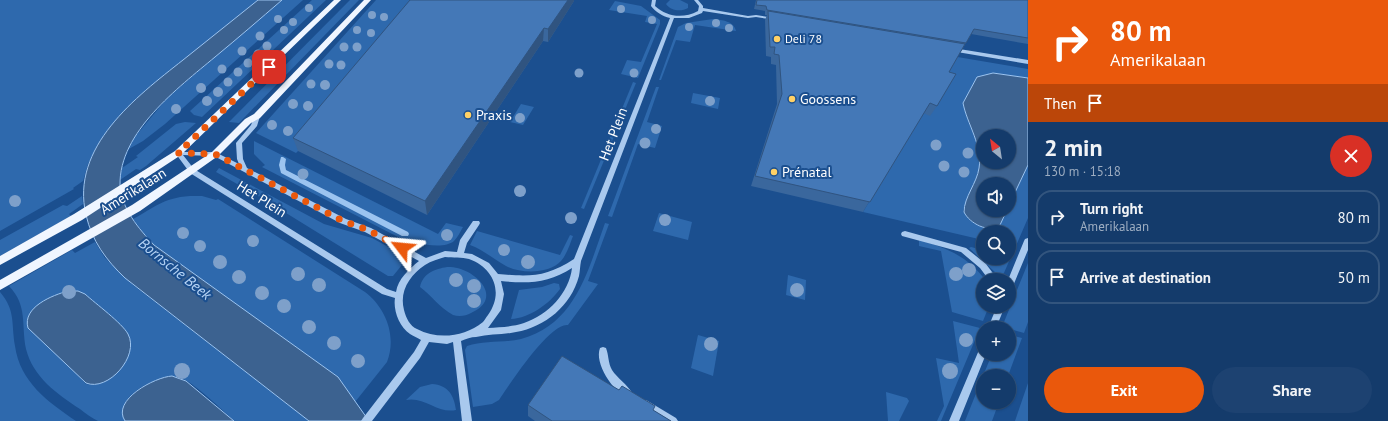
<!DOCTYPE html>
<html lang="en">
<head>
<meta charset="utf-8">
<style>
	body { margin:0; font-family:"PT Sans",sans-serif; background:#1d4271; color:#f1f3f6; height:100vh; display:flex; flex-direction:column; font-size:15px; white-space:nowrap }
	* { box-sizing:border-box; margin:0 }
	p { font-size:13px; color:#9dadc1 }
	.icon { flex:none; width:22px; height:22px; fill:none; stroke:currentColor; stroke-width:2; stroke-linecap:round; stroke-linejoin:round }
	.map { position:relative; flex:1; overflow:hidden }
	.drawer { display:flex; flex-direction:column; background:#143b6b; width:360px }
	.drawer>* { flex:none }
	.top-card { background:#ea580c; color:#fff; overflow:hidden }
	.needle { width:26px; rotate:330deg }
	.fabs { position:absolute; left:976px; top:129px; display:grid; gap:8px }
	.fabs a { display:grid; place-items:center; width:40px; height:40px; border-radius:50%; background:#143b6b; box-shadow:0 1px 3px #0004,0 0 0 1px #33557e; font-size:20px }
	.pin { position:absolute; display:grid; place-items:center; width:34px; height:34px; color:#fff; margin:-17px; border-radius:8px; box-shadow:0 2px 6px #0006 }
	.me { position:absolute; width:44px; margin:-22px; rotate:299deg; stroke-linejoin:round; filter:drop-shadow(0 0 3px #0008) }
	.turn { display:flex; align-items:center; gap:14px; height:84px; padding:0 16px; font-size:18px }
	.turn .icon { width:52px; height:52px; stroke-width:2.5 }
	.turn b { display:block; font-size:28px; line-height:34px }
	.then { display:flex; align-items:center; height:38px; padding:0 16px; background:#0003; gap:8px; font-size:15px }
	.round { display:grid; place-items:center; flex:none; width:42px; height:42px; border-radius:21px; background:#1d4271 }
	.head { display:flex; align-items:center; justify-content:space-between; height:68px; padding:0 16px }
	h1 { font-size:24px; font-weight:700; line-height:30px }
	.primary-button { display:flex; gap:8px; margin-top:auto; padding:8px 16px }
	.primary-button a { flex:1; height:46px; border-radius:24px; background:#ea580c; color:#fff; font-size:16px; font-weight:700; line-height:46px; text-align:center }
	.primary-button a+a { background:#1d4271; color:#f1f3f6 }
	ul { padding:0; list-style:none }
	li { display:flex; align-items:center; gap:12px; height:54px; margin:0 8px 6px; padding:0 8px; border:2px solid #33557e; border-radius:16px }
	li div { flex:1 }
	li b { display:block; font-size:15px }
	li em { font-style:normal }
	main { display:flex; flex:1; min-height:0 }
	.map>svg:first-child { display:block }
	.green { fill:#2e69ad; fill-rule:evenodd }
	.water { fill:#3c6290; stroke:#9cc4f0; fill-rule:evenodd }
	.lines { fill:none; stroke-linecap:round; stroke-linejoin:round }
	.stream { fill:#9cc4f0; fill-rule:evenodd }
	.minor { fill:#a9c9ee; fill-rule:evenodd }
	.major { fill:#f0f6ff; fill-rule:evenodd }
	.tree { fill:#7ea0ca }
	.wall { fill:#3a679d }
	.shaded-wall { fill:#305480 }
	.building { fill:#4478b7; stroke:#305480 }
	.route { stroke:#ea580c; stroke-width:7; stroke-dasharray:0 12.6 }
	.poi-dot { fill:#ffd166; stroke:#1b4f8f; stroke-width:1.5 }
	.labels { text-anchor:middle; stroke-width:4; stroke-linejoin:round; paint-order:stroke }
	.far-poi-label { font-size:12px; fill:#fff; stroke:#1b4f8f; text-anchor:start }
	.poi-label { font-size:14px; fill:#fff; stroke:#1b4f8f; text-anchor:start }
	.street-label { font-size:14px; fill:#fff; stroke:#1b4f8f }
	.water-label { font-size:15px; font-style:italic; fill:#b5d3f5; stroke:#1b4f8f }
</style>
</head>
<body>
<main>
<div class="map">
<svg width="1028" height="421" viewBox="0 0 1028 421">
	<rect width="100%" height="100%" fill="#1b4f8f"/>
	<g class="green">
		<path d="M0,0h258l-92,74 -40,35 -29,38 -9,17 -5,17 -10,7 1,1 -74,42z"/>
		<path d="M282,0h21l-138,124 -22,17 -16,9 7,-12 34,-41z"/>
		<path d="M312,0h14l-124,117 -8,-2 -4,-4z"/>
		<path d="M350,0h9l-120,123 -10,-1z"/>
		<path d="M376,0h46l-124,151 -2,2 -40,-20z"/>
		<path d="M670,0h10l8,4v4c-7,4 -17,3 -22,-4z"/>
		<path d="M615,1l26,5 19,14v4l-22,54 -17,-4 6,-14 14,2 16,-38 -12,-2 2,-6 -38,-6z"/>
		<path d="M713,19c9,1 21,2 23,12l-41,-6 -5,17 -14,-2 -15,40h-2l19,-53 8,-4z"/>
		<path d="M922,51l106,18v9l-35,-5 -16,4 -14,26c3,15 9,27 14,41 8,24 -5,45 -14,66 4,13 24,22 35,16l9,-16h2v-5l19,-40v53l-13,30 -6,-2v-14h-26v8l-120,-28 60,-99z"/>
		<path d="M633,82l3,1 -52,126 -3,-1z"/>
		<path d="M656,87h3l-12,35 15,4 -7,22 -17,-4 -26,73 -4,-1z"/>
		<path d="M693,93l27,5 -2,11 -27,-6z"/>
		<path d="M521,104l13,3 -11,18 -13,-3z"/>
		<path d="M185,122l11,1 -50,43 -6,4 -4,-1 -16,11 2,-12 16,-11 -2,-1 40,-32z"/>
		<path d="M254,141l184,93 8,-11 17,4c-3,5 -5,10 -9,14 -12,10 -43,1 -56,-4l-136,-70 3,-2 -11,-11z"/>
		<path d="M219,168l105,56 48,14 33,18 1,4 -13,16h-5l-123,-76 -49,-28z"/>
		<path d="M82,196l1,8 -14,10 2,2 -71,40v-16l63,-35 4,1z"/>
		<path d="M190,196h12l14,4 2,-1 147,93c21,16 32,44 22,70l-32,40 -17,-25 -176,-125 -15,-14 -14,-19c21,-11 29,-21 57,-23z"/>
		<path d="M659,213l33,9 -4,18 -35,-9z"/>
		<path d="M605,223l4,1 -21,57 10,3 -30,41c-18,-3 -59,60 -69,75l-7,4 -19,3 -8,-57 2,-4c17,-6 36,-3 54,-7 55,-15 67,-69 84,-116z"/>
		<path d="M477,231l83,24 10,-20 3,1c-3,8 -6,18 -12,25 -12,13 -40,13 -55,5 -13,-7 -22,-16 -36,-21z"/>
		<path d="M919,240c26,7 50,17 66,40h-2v26h6l-6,15 -31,-9 -11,-61 -22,-5z"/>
		<path d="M95,242l10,16 28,27 176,136h-75c-10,-10 -41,-39 -53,-43 -19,-7 -70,19 -56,43 -7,0 -20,0 -27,0 -6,-3 -13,-8 -18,-12 -23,-15 -47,-32 -54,-60 -5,-25 2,-43 -17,-63l63,-36 3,3zM68,291c4,0 9,-1 12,2 13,7 48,34 50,48 4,20 -25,49 -44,43l-59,-63c8,-17 24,-26 41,-30z"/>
		<path d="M971,247l12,3v8l28,-1 -8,18 -7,-2 -27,-25z"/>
		<path d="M1028,263v59l-4,11 -22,-6z"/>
		<path d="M447,267c27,-1 59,31 24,46 -5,3 -12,4 -18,2 -13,-7 -22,-20 -33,-28 3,-14 15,-18 27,-20z"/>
		<path d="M788,275l18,5 -1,20 -19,-5z"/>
		<path d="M554,283l5,1 1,5c-11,15 -30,29 -49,30l8,-29 23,-3z"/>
		<path d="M0,292c16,19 11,31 15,54 5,36 33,56 61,75h-76z"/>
		<path d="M953,321l27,7 -39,93h-4l7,-15 -8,-48 23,5z"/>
		<path d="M698,335l21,6 -6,35 -22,-8z"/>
		<path d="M1009,335l13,3 -14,38h-25l9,-22h17z"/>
		<path d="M983,376v26h16l-7,19h-27z"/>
		<path d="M1028,383v38h-13z"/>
		<path d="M432,384c16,1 22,11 24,26 -18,4 -32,-14 -50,-10l14,-13z"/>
		<path d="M886,392l21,6 2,3 -10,20h-11z"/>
	</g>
	<g class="water">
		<path d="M258,0h24c-22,19 -44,38 -67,57 -37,31 -96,75 -95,128 1,23 19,44 34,60l184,132 31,44h-60l-184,-143c-19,-18 -33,-37 -39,-63 -16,-68 50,-118 97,-155 25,-20 50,-40 75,-60z"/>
		<path d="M993,73l35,5v87l-19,40v-21h-26v26h24l-7,15c-11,9 -31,-2 -36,-13 0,-15 13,-29 15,-44 4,-22 -12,-44 -16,-65l14,-26zM983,136h26v26h-26z"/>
		<path d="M68,291h10l7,3c11,10 37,29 43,40 12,22 -20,58 -42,49l-58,-55c-6,-21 25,-33 40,-37z"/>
		<path d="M172,376l14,5 48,40h-109c-14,-21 30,-44 47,-45z"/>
	</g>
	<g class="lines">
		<path class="stream" d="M281,157h2l3,2 -1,6 1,5 122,62 1,2 -1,2h-6l-121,-63 -2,-8z"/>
		<g class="minor">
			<path d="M652,0h4l-1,6c12,11 28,13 43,5l1,-5 -5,-6h4l5,6v2l45,8 8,-1 18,3 2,1 -2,1 -18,-3 -8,1 -45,-7 -1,2 -13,5h-15l-93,243c-1,5 -1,10 -2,15 -8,30 -34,51 -63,56 -13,3 -27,2 -40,5 -5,0 -10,2 -15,4l11,80h-10l-9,-79 -6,2 -18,-2 -9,16 -48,63h-11l2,-3 51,-66 7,-12c-3,-2 -8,-4 -11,-6 -11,-7 -17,-24 -15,-36l-13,-4 -192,-121 -14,-19 -1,-1 1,-1h39l24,12 -2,-5 -1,-16 15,-18 4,-10h4l1,1 -3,10 -15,17 1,16 4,9 99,51 25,9 55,30 19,-7 12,1 3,-12 13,-19h6l1,2 -1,2 -12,18 -3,10 8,1 17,9 9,11c33,3 48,3 76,-15l96,-241c-8,-2 -14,-6 -19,-12zM183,155l31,1 126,67 25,9 54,29c-10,8 -21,18 -23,31l-9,-3 -193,-120zM445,257c8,1 17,0 24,2 25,9 35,34 19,56 -2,2 -3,5 -5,7 -19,15 -45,18 -66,7 -7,-3 -11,-11 -13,-19 -5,-19 6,-35 21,-45 6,-4 14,-6 20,-8zM572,268c-3,25 -24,47 -48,55 -12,4 -24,4 -36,5l13,-18 3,-16 -3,-13c27,3 48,2 71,-13z"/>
			<path d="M953,48l75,12v4l-77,-13v-2z"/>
			<path d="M905,231l61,17 20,16 12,16h-9l-9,-12 -19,-16 -59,-16 -1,-2 1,-2z"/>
			<path d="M1028,238v12l-15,36 -1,2 -3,1v-9h-1l16,-39 1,-2z"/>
			<path d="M997,306h8l-9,22h-8z"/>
			<path d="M983,346v8h3l-27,67h-10l30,-71 1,-3z"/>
			<path d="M603,347l3,1c3,8 2,15 6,22 5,8 16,15 20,23l-2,3 -3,1c-14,-5 -33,-34 -27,-49z"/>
			<path d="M646,400l30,18 2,3h-14l-21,-14 -2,-3 2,-3z"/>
		</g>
		<g class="major">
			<path d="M334,0h7l-160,155 -99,65 -82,45v-9l74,-42 101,-63z"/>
			<path d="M364,0h7l-111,118 -9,5 -33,33 -78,55 -140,79v-10l132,-75 80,-53 33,-33 9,-5z"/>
		</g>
	</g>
	<g class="tree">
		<circle cx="309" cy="8" r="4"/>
		<circle cx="621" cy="9" r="4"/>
		<circle cx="372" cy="15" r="4"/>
		<circle cx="384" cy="17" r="4"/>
		<circle cx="278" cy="19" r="4"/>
		<circle cx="652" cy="20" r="4"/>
		<circle cx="293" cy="22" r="4"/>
		<circle cx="716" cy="23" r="4"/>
		<circle cx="689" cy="27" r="4"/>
		<circle cx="729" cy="28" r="4"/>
		<circle cx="284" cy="30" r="4"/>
		<circle cx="357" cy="30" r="4"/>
		<circle cx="371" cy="33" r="4"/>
		<circle cx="260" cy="36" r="4.5"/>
		<circle cx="267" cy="46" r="4.5"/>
		<circle cx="344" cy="47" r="4.5"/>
		<circle cx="357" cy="47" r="4.5"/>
		<circle cx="242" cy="51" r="4.5"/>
		<circle cx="258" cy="54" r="4.5"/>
		<circle cx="248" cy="63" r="4.5"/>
		<circle cx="329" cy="64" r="4.5"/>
		<circle cx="341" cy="65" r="4.5"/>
		<circle cx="222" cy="69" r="4.5"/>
		<circle cx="238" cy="72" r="4.5"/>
		<circle cx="579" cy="73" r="4.5"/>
		<circle cx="634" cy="73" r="4.5"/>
		<circle cx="228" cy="82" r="4.5"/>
		<circle cx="311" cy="84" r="4.5"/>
		<circle cx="325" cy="85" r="5"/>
		<circle cx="201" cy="88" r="5"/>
		<circle cx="218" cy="92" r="5"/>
		<circle cx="207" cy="101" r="5"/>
		<circle cx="710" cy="101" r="5"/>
		<circle cx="293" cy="104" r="5"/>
		<circle cx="308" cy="106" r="5"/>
		<circle cx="176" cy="109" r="5"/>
		<circle cx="520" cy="118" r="5"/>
		<circle cx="272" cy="125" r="5"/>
		<circle cx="656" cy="129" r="5"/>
		<circle cx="288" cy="131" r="5"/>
		<circle cx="645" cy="143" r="5.5"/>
		<circle cx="936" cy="145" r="5.5"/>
		<circle cx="968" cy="153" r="5.5"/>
		<circle cx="944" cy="166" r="5.5"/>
		<circle cx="964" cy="172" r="5.5"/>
		<circle cx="303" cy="174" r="5.5"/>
		<circle cx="520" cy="191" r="6"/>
		<circle cx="15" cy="201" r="6"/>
		<circle cx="571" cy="218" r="6"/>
		<circle cx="665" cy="220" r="6"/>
		<circle cx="183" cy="233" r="6"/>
		<circle cx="447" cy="235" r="6"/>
		<circle cx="253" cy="241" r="6"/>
		<circle cx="200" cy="246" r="6"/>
		<circle cx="504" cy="250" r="6"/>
		<circle cx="220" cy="262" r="7"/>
		<circle cx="528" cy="262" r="7"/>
		<circle cx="969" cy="270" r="7"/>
		<circle cx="298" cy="274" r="7"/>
		<circle cx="956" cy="274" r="7"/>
		<circle cx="239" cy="277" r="7"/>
		<circle cx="456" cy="280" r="7"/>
		<circle cx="319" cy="285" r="7"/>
		<circle cx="474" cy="286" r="7"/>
		<circle cx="797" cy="290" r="7"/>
		<circle cx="69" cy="292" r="7"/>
		<circle cx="262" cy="293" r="7"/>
		<circle cx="474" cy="301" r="7"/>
		<circle cx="284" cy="306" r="7"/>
		<circle cx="309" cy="327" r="7"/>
		<circle cx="966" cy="340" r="7"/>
		<circle cx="334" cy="343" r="7"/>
		<circle cx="711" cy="344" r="7"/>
		<circle cx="358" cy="361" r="7"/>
		<circle cx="182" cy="371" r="8"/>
		<circle cx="950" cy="371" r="8"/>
	</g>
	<g class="wall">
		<path d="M410,0h164v1l-26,41 -5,-1 -116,174 -129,-64 -5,-13z"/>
		<path d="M756,0h272v44l-57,-10 -22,38 -12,34 -7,10 -7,-3 -60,99 -112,-26 26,-82 -1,-39 -5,-1v-7l-5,-1 -1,-36 2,-5h-2v-4l-11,-2z"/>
		<path d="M619,390l52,31h-136l-7,-5v-11z"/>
	</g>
	<g class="shaded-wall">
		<path d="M568,0h6v1l-26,41v-13z"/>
		<path d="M544,28l-1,13 -116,174 -2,-14z"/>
	</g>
	<g class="building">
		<path d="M410,0h158l-20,29 -4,-1 -119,173 -132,-63z"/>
		<path d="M757,0h271v38l-54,-9 -8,14 -199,-33 -1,-4 -10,-1z"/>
		<path d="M768,11l197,33 -16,28 7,2 -19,32 -7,-3 -60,99 -115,-26 27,-82 -3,-39 -5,-1 1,-7h-5z"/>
		<path d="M562,356l57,34 3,-4 33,20 -2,4 18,11h-119l-24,-16z"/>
	</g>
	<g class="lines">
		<path class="route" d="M269,67l-91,86 37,1 128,67 25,9 34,18"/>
	</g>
	<g class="poi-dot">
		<circle cx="777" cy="39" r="4"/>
		<circle cx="792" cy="99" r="4"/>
		<circle cx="468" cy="115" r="4"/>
		<circle cx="774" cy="172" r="4"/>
	</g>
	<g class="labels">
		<g class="far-poi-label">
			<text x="785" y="43">Deli 78</text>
		</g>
		<g class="poi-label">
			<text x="800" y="104">Goossens</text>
			<text x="476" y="120">Praxis</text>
			<text x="782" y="177">Prénatal</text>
		</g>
		<g class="street-label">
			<text transform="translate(613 134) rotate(-69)" y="5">Het Plein</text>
			<text transform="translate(133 191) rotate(-32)" y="5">Amerikalaan</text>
			<text transform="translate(262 199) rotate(32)" y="5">Het Plein</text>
		</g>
		<g class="water-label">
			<text transform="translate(175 269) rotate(39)" y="5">Bornsche Beek</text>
		</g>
	</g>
</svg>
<div class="fabs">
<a><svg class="needle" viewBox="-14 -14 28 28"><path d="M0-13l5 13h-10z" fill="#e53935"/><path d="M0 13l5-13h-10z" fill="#9dadc1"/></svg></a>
<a><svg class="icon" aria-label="sound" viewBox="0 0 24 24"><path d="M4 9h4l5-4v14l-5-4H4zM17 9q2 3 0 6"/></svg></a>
<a><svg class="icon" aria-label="search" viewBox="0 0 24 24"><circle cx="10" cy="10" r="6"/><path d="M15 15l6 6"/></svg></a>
<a><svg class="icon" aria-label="layers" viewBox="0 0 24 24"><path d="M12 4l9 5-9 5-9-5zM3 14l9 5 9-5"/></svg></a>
<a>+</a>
<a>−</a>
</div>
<div class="pin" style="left:269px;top:67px;background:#d93025"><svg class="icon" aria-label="arrive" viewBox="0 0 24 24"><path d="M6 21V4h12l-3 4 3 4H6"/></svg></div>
<svg class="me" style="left:402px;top:248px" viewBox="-20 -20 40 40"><path d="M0-17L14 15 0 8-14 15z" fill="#ea580c" stroke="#fff" stroke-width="4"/></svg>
</div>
<section class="drawer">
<div class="top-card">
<div class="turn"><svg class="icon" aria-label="right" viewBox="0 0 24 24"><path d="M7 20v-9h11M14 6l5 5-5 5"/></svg><div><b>80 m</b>Amerikalaan</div></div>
<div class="then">Then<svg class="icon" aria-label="arrive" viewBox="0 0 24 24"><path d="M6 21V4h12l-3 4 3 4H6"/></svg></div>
</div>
<div class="head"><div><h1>2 min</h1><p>130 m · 15:18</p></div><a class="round" style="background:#d93025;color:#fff"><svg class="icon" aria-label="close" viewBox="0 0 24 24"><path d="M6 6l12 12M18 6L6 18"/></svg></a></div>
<ul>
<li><svg class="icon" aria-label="right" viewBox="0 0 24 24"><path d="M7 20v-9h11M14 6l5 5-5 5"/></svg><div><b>Turn right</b><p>Amerikalaan</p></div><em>80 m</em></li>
<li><svg class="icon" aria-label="arrive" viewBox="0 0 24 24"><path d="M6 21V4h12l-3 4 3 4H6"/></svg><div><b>Arrive at destination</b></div><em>50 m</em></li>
</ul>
<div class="primary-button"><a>Exit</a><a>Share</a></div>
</section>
</main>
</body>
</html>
